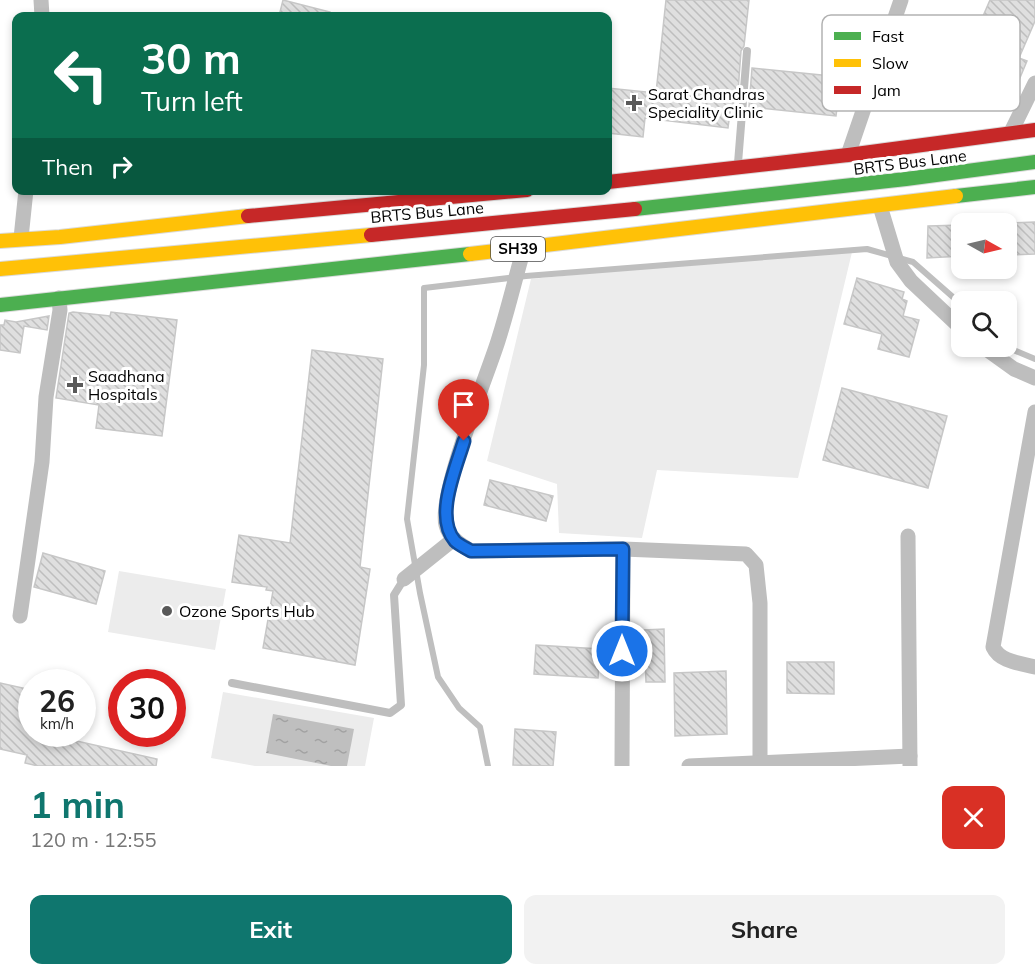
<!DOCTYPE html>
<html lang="en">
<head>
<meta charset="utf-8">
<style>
	body { margin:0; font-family:Mulish,sans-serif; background:#f2f2f2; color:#222; height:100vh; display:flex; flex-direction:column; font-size:22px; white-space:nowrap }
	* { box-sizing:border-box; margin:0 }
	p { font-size:20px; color:#767676 }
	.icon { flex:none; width:33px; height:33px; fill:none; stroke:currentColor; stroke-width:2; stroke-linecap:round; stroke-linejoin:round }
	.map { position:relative; height:766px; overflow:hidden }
	.details { display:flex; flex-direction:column; background:#fff; flex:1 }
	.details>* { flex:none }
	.hud { position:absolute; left:12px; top:12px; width:600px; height:183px; border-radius:12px; box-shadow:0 3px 9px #0003; background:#0b6e4f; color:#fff; overflow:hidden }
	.needle { width:39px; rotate:98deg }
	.buttons { position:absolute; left:951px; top:213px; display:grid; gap:12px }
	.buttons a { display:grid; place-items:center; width:66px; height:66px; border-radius:12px; background:#fff; box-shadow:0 3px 9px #0003; font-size:30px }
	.speed { position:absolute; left:18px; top:669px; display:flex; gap:12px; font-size:30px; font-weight:700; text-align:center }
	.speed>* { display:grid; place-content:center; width:78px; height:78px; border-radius:50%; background:#fff; box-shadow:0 3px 9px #0003; line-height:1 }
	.speed small { font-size:15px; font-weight:400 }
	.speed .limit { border:9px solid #d22; background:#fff; color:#111 }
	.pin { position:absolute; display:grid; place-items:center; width:51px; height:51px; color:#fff; margin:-62px -26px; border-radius:50% 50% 50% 0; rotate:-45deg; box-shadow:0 0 6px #0007 }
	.pin .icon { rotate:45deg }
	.me { position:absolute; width:66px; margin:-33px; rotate:0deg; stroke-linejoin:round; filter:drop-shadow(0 0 4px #0008) }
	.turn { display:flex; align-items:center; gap:21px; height:126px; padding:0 30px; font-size:27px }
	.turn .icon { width:78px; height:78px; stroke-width:2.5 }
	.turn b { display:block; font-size:42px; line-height:51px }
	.then { display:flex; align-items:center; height:57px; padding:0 30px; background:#0003; gap:12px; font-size:22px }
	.round { display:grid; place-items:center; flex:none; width:63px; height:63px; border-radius:12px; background:#f2f2f2 }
	.headline { display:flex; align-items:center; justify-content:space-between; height:102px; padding:0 30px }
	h1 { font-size:36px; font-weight:700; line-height:45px; color:#0f766e }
	.cta { display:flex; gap:12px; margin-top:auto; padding:12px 30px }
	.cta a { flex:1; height:69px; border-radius:12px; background:#0f766e; color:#fff; font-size:24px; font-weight:700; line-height:69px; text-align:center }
	.cta a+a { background:#f2f2f2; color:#222 }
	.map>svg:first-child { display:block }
	.grass { fill:#ececec }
	.water { fill:url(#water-ripples) }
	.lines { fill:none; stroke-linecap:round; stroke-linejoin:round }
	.stream { stroke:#bfbfbf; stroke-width:6 }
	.building { fill:url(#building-back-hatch); stroke:#c7c7c7; stroke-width:1.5 }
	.fast-casing { stroke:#dbdbdb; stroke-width:16 }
	.slow-casing { stroke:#dbdbdb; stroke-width:16 }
	.jam-casing { stroke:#dbdbdb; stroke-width:16 }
	.lane { stroke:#bebebe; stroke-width:8 }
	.street { stroke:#bebebe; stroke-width:15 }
	.fast { stroke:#4caf50; stroke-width:14 }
	.slow { stroke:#ffc107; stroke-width:14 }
	.jam { stroke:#c62828; stroke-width:14 }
	.route-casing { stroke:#114b97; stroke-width:15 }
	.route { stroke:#1a73e8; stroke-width:10 }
	.poi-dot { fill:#595959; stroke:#fff; stroke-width:2 }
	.labels { text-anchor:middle; stroke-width:6; stroke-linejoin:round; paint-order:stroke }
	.shield { fill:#fff; stroke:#4c4c4c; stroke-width:1.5 }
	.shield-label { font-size:15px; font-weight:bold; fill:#000 }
	.poi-label { font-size:16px; fill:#000; stroke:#fff; text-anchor:start }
	.street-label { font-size:16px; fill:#000; stroke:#fff }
	.key { fill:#fff; stroke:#b2b2b2; stroke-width:1.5 }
	.key-label { font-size:16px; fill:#000 }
</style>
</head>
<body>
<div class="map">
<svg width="1035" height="766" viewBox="0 0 1035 766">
	<defs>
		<pattern id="water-ripples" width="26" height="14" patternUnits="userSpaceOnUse" patternTransform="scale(1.5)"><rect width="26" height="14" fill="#bfbfbf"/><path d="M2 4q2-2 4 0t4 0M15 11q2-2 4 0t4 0" fill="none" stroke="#a2a2a2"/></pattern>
		<pattern id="building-back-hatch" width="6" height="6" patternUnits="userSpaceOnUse" patternTransform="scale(1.5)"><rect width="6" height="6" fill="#dfdfdf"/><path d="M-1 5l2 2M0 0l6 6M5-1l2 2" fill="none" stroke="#bebebe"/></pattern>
	</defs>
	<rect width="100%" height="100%" fill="#fff"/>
	<g class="grass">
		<path d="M853,248l-55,230 -141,-8 -15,68 -83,-5 -2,-49 -70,-23 44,-182z"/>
		<path d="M119,571l107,18 -11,61 -107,-18z"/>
		<path d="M223,692l151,26 -9,48h-110l-44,-8z"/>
	</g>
	<path class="water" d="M273,714l81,15 -7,37h-16l-65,-13z"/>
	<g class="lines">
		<g class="stream">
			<path d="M1006,345l5,4 24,10"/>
			<path d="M488,766l-8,-39 -21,-19 -21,-31 -18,-84 -13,-74 17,-154v-77l102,-12 341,-27 46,13 49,43"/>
		</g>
	</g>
	<g class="building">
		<path d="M283,0l47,12 -1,4h-50z"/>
		<path d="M666,0h83l-5,46 -3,5 -4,54h-6l-3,23 -83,-10 -2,19 -35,-4v-45l48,5z"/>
		<path d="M990,0h45v21l-16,37 8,3 -13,31 -23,-9 -5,13 -7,2 -22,-8 -10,19h-7l-28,-11 -7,9 -27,-10 13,-39 61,24 17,-44 4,1z"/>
		<path d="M752,68l89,9 -5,39 -87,-9z"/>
		<path d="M1035,222v32l-29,1v-32z"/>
		<path d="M962,225v31l-35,2 1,-32z"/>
		<path d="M857,278l47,14 -2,7 5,2 -4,15 16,4 -10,37 -31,-8 4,-15 -38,-10z"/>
		<path d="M73,312l37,4 1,-4 66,8 -15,116 -66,-8 3,-23 -43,-7 13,-85z"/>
		<path d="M49,316l-2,14 -23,-4 -4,27 -20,-3v-25h4l1,-5 11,2z"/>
		<path d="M312,350l71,9 -23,208 10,2 -15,96 -92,-17 10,-57 -7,-1 1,-3 -35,-5 7,-47 51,8z"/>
		<path d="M842,388l105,28 -19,72 -105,-28z"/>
		<path d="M490,480l63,16 -7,25 -62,-16z"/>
		<path d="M43,553l62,18 -9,33 -62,-17z"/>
		<path d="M664,629l1,53h-19l-2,-52z"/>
		<path d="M536,645l64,4 -2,29 -64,-4z"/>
		<path d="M787,662h47v32l-47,-1z"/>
		<path d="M726,671l1,63 -52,2 -1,-63z"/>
		<path d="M0,683l32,7v44h42l-2,6 85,19 -1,7h-118l-13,-3 2,-8 -27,-6z"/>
		<path d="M515,729l41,3 -3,34 -40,-1z"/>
	</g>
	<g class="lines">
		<defs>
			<g id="fast">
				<path d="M956,196l79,-9"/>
				<path d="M635,209l271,-30 129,-17"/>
				<path d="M0,305l470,-51"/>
			</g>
			<g id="slow">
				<path d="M0,241l60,-4 188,-21"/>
				<path d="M470,254l486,-58"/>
				<path d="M0,269l371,-34"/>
			</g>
			<g id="jam">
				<path d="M608,182l240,-27 187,-25"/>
				<path d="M248,216l279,-26"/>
				<path d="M371,235l264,-26"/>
			</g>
		</defs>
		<use href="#fast" class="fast-casing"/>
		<use href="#slow" class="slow-casing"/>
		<use href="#jam" class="jam-casing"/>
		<g class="lane">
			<path d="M738,163l9,-112"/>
			<path d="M232,683l158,30 11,-8 -7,-110 10,-16"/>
		</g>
		<g class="street">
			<path d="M41,0l1,16"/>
			<path d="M1011,132l24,-49"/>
			<path d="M848,155l53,-155"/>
			<path d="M880,206l17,56 14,19 51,48"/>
			<path d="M21,238l5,-48"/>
			<path d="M524,248c-9,31 -16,62 -26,93 -11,35 -60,154 -52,184 3,13 15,20 25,26l152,-2 123,5 10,11 4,38v159"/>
			<path d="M982,346l32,23 21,9"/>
			<path d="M1035,412l-42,235c7,15 27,16 42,20"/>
			<path d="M908,536l2,230"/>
			<path d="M404,579l50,-40"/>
			<path d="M20,616l22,-154 4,-65 14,-87 -1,-12"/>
			<path d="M622,766l1,-217"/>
			<path d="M689,766l221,-10"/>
		</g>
		<use href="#fast" class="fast"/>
		<use href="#slow" class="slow"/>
		<use href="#jam" class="jam"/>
	</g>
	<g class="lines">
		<defs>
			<path id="route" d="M464,441c-8,27 -30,76 -9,100 4,4 11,7 16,10l152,-2 -1,102"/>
		</defs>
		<use href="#route" class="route-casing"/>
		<use href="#route" class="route"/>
	</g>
	<g class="poi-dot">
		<path d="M631 94h6v6h6v6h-6v6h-6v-6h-6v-6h6z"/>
		<path d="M72 376h6v6h6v6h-6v6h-6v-6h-6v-6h6z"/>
		<circle cx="167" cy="611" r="6"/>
	</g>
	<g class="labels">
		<rect class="shield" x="491" y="237" width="54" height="24" rx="4.5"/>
		<g class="shield-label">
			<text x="518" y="254">SH39</text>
		</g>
		<g class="poi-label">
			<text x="648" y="100">Sarat Chandras<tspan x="648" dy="18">Speciality Clinic</tspan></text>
			<text x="88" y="382">Saadhana<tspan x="88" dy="18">Hospitals</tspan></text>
			<text x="179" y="617">Ozone Sports Hub</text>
		</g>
		<g class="street-label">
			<text transform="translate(910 162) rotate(-7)" y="6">BRTS Bus Lane</text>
			<text transform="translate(427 212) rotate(-5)" y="6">BRTS Bus Lane</text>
		</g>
	</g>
	<rect x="822" y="15" width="198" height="96" rx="9" class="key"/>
	<rect x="834" y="32" width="27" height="8" fill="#4caf50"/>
	<rect x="834" y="59" width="27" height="8" fill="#ffc107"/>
	<rect x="834" y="86" width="27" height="8" fill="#c62828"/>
	<g class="key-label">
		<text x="872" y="42">Fast</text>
		<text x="872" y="69">Slow</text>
		<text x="872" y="96">Jam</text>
	</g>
</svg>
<div class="buttons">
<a><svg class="needle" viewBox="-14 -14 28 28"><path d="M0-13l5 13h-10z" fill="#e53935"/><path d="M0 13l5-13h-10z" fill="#767676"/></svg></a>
<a><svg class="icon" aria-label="search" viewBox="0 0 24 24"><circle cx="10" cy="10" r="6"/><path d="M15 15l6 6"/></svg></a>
</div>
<div class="speed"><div>26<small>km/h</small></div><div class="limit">30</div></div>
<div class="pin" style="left:464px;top:441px;background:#d93025"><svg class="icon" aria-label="arrive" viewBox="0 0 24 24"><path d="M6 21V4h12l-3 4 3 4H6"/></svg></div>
<svg class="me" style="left:622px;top:651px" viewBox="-20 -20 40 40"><circle r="17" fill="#1a73e8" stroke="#fff" stroke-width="3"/><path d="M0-11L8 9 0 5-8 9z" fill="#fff"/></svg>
<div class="hud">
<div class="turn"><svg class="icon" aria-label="left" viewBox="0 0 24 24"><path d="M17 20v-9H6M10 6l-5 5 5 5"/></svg><div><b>30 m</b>Turn left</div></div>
<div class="then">Then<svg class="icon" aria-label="right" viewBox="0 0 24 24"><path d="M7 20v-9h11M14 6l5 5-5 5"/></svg></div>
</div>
</div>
<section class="details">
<div class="headline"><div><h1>1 min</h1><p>120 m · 12:55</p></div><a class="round" style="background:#d93025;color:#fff"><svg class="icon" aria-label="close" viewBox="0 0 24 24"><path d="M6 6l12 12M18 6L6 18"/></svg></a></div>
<div class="cta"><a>Exit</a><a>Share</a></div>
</section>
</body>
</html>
